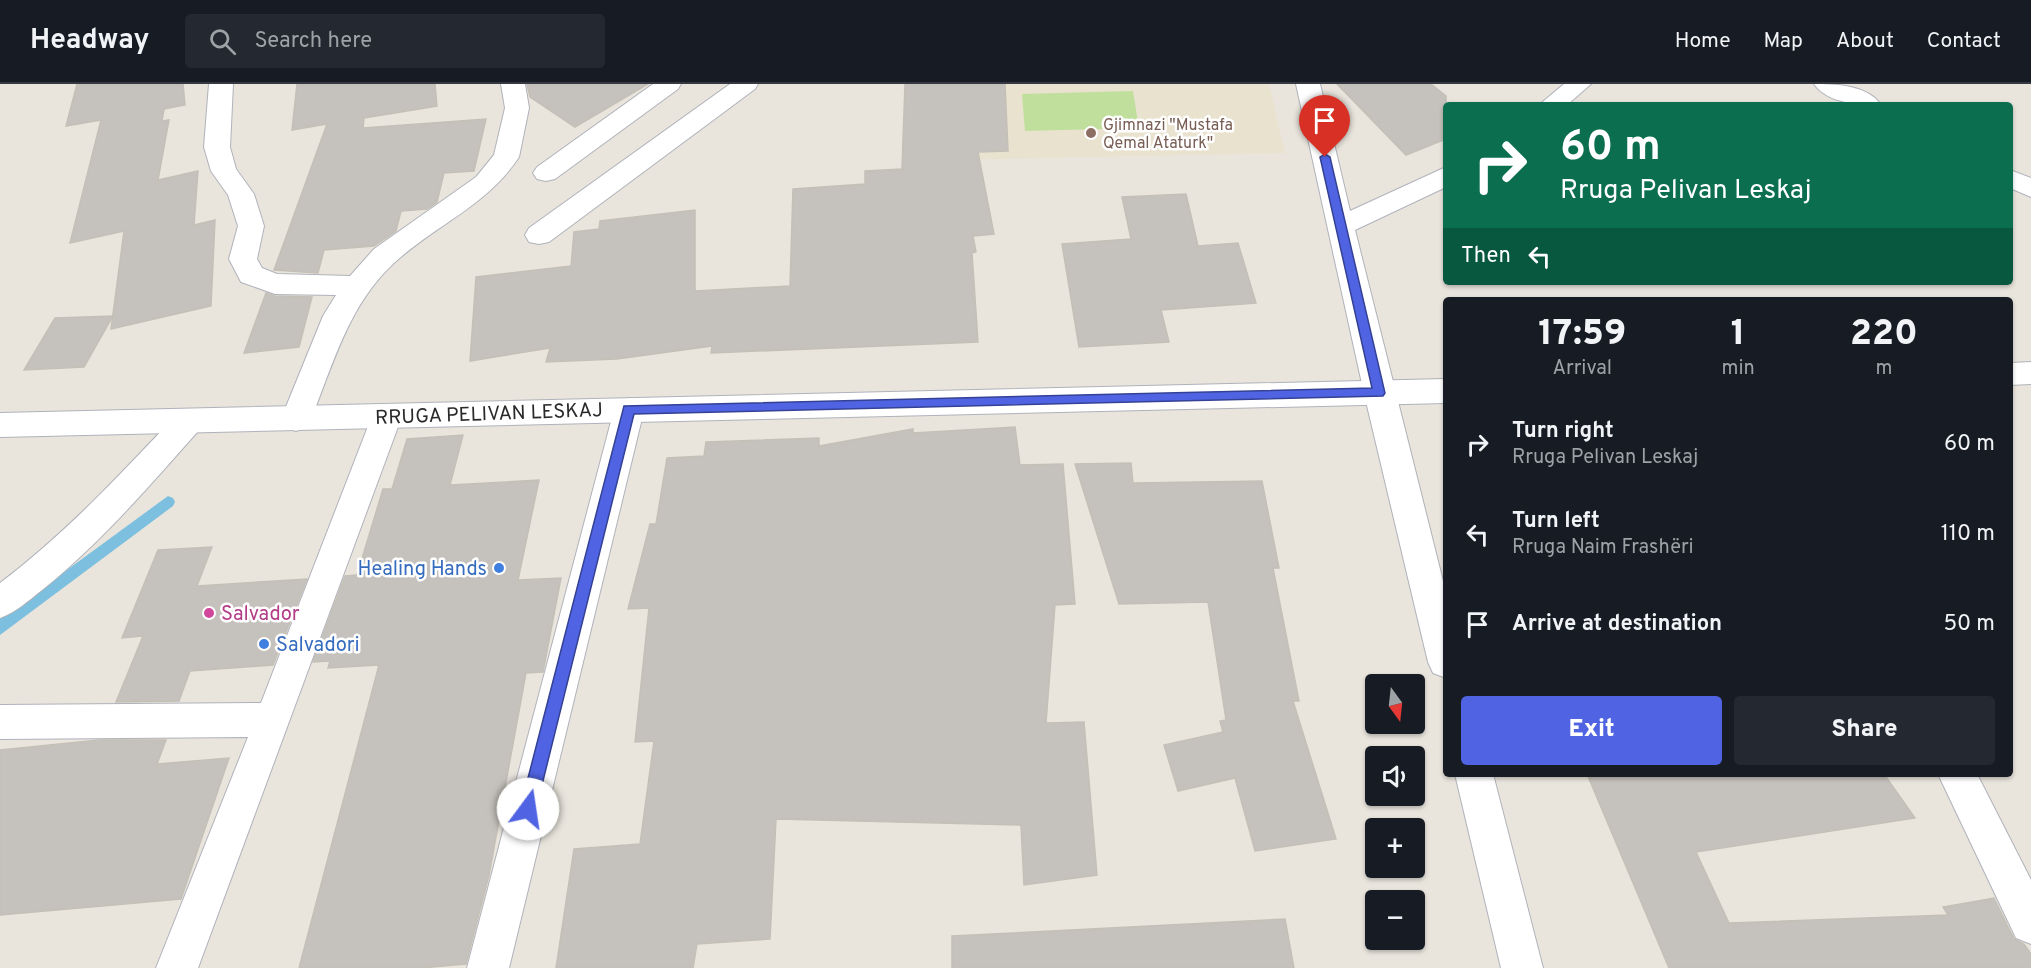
<!DOCTYPE html>
<html lang="en">
<head>
<meta charset="utf-8">
<style>
	body { margin:0; font-family:Overpass,sans-serif; background:#242831; color:#f1f3f6; height:100vh; display:flex; flex-direction:column; font-size:22px; white-space:nowrap }
	* { box-sizing:border-box; margin:0 }
	p { font-size:20px; color:#9ea1a6 }
	.icon { flex:none; width:33px; height:33px; fill:none; stroke:currentColor; stroke-width:2; stroke-linecap:round; stroke-linejoin:round }
	.map { position:relative; flex:1; overflow:hidden }
	.drawer { position:absolute; left:1443px; top:213px; width:570px; height:480px; display:flex; flex-direction:column; background:#171b24; border-radius:6px; box-shadow:0 2px 4px #0004 }
	.drawer>* { flex:none }
	.banner { position:absolute; left:1443px; top:18px; width:570px; height:183px; border-radius:6px; box-shadow:0 2px 4px #0004; background:#0b6e4f; color:#fff; overflow:hidden }
	.needle { width:39px; rotate:165deg }
	.buttons { position:absolute; left:1365px; top:590px; display:grid; gap:12px }
	.buttons a { display:grid; place-items:center; width:60px; height:60px; border-radius:6px; background:#171b24; box-shadow:0 2px 4px #0004; font-size:30px }
	.pin { position:absolute; display:grid; place-items:center; width:51px; height:51px; color:#fff; margin:-62px -26px; border-radius:50% 50% 50% 0; rotate:-45deg; box-shadow:0 0 6px #0007 }
	.pin .icon { rotate:45deg }
	.me { position:absolute; width:66px; margin:-33px; rotate:14deg; stroke-linejoin:round; filter:drop-shadow(0 0 4px #0008) }
	.turn { display:flex; align-items:center; gap:21px; height:126px; padding:0 18px; font-size:27px }
	.turn .icon { width:78px; height:78px; stroke-width:2.5 }
	.turn b { display:block; font-size:42px; line-height:51px }
	.then { display:flex; align-items:center; height:57px; padding:0 18px; background:#0003; gap:12px; font-size:22px }
	.eta { display:flex; justify-content:space-evenly; align-items:center; height:102px; text-align:center }
	.eta b { font-size:36px; font-weight:800; line-height:42px }
	.primary-button { display:flex; gap:12px; margin-top:auto; padding:12px 18px }
	.primary-button a { flex:1; height:69px; border-radius:6px; background:#5064e3; color:#fff; font-size:24px; font-weight:800; line-height:69px; text-align:center }
	.primary-button a+a { background:#242831; color:#f1f3f6 }
	ul { padding:0; list-style:none }
	li { display:flex; align-items:center; gap:18px; height:90px; padding:0 18px }
	li div { flex:1 }
	li b { display:block; font-size:22px }
	li em { font-style:normal }
	header { display:flex; align-items:center; gap:36px; box-sizing:border-box; height:84px; padding:0 30px; background:#171b24; border-bottom:2px solid #363941 }
	header strong { font-size:28px }
	nav { display:flex; gap:33px; margin-inline-start:auto; font-size:21px }
	.search { width:420px; height:54px; background:#242831; display:flex; align-items:center; gap:15px; box-sizing:border-box; padding:0 21px; border-radius:6px; color:#9ea1a6; font-size:22px }
	.map>svg:first-child { display:block }
	.education { fill:#e9e2ce }
	.pitch { fill:#c0df9d }
	.lines { fill:none; stroke-linecap:round; stroke-linejoin:round }
	.stream { fill:#7cbfdf; fill-rule:evenodd }
	.building { fill:#c5c1bc; stroke:#c4c0b7; stroke-width:1.5 }
	.minor-casing { stroke:#b0b2bb; stroke-width:2 }
	.secondary-casing { stroke:#b0b2bb; stroke-width:2 }
	.minor { fill:#fff; fill-rule:evenodd }
	.secondary { fill:#fff; fill-rule:evenodd }
	.route { fill:#5064e3; stroke:#344194; stroke-width:1.5 }
	.education-dot { fill:#8d6e63; stroke:#fff; stroke-width:2 }
	.shop-dot { fill:#3f7fe0; stroke:#fff; stroke-width:2 }
	.hotel-dot { fill:#d1479c; stroke:#fff; stroke-width:2 }
	.labels { text-anchor:middle; stroke-width:5; stroke-linejoin:round; paint-order:stroke }
	.far-education-label { font-size:16px; fill:#785e54; stroke:#fff; text-anchor:start }
	.street-label { font-size:20px; fill:#292929; stroke:#fff }
	.shop-label { font-size:20px; fill:#366cbe; stroke:#fff; text-anchor:end }
	.hotel-label { font-size:20px; fill:#b23c85; stroke:#fff; text-anchor:start }
</style>
</head>
<body>
<header>
<strong>Headway</strong>
<div class="search"><svg class="icon" aria-label="search" viewBox="0 0 24 24"><circle cx="10" cy="10" r="6"/><path d="M15 15l6 6"/></svg>Search here</div>
<nav><a>Home</a><a>Map</a><a>About</a><a>Contact</a></nav>
</header>
<div class="map">
<svg width="2031" height="884" viewBox="0 0 2031 884">
	<rect width="100%" height="100%" fill="#e9e5dd"/>
	<path class="education" d="M943,0h326l16,69 -383,8 2,-49h38z"/>
	<path class="pitch" d="M1133,7l6,37 -114,3 -3,-37z"/>
	<g class="lines">
		<path class="stream" d="M168,412l5,2 2,4 -2,4 -173,129v-16z"/>
	</g>
	<g class="building">
		<path d="M77,0h106l2,21 -21,4 -2,12 7,-1 -11,60 40,-9 -4,54 21,-5 -4,86 -100,23 13,-98 -54,12 31,-123 -35,6z"/>
		<path d="M297,0h138l2,22 -73,12 -1,10 123,-9 -12,52 -30,2 -7,29 -10,7 -26,2 -5,20 -22,15 -50,4 -6,23 -44,-3 53,-146 -35,6z"/>
		<path d="M527,0h121l-73,43 -45,-30z"/>
		<path d="M905,0h100l3,67 -30,1 16,82 -21,2 3,16 -4,1 6,89 -267,11 1,-7 -95,13 -71,3 4,-14 -80,13 6,-84 95,-11 3,-34 25,-3 1,-8 95,-11v81l95,-5 3,-97 72,-5v-13l37,-2z"/>
		<path d="M1337,0h94l15,12v43l-40,16z"/>
		<path d="M1186,110l12,52 40,-3 18,60 -95,7 8,32 -90,5 -17,-103 69,-5 -9,-42z"/>
		<path d="M266,209l9,3 37,1 -13,50 -55,6z"/>
		<path d="M113,232l-29,51 -60,3 31,-52z"/>
		<path d="M1015,343l5,38 43,-1 12,140 -20,1 -9,118 38,-1 13,153 -73,10 -3,-60 -245,-6 -6,120 -73,5 -4,24h-137l18,-119 66,-5 14,-103 -19,1 14,-134 -21,1 22,-85h6l11,-66 37,-2 2,-14 113,-4v8l94,-17v4z"/>
		<path d="M463,351l-13,50 89,-5 -21,100 43,-2 -18,94 -17,1 -37,202 -23,89 -45,4h-122l80,-303 -51,3 2,-7 -17,1 32,-86 12,-1 26,-86h9l15,-50z"/>
		<path d="M1131,379l2,20 129,-2 17,87h-6l26,133h-6l43,138 -81,12 -20,-73 -57,13 -14,-46 59,-13 -3,-11 6,-1 -18,-118 -89,2 -44,-140z"/>
		<path d="M212,463l-15,39 110,-7 -34,86 -83,6 -11,30 -63,1 27,-66 -21,2 36,-88z"/>
		<path d="M99,656h67l-9,24 72,-6 -48,141 -181,16v-165z"/>
		<path d="M1587,690h297l31,44 -219,34 33,71 219,-8 -5,-8 51,-9 20,41 10,5 7,10v14h-362z"/>
		<path d="M1285,835l9,49h-342v-32z"/>
	</g>
	<g class="lines">
		<defs>
			<g id="minor">
				<path d="M209,0h24l-3,63 6,22 18,25 10,32 -7,33 5,9 15,6 73,2 24,-27 102,-72 18,-22 11,-47 -4,-24h24l4,24 -10,49c-32,49 -84,68 -125,106 -45,41 -61,101 -83,156l-4,8 -11,4 -11,-4 -4,-8 42,-103 13,-21 -61,-1 -34,-12 -12,-23 9,-33 -10,-31 -17,-24 -7,-24z"/>
				<path d="M653,0h28l-3,5 -123,90 -9,2 -9,-2 -4,-6 4,-6z"/>
				<path d="M730,0h28l-3,5 -206,153 -10,2 -10,-2 -4,-7 4,-7z"/>
				<path d="M1296,0h24l30,127 96,-44v20l-91,43 91,363v85l-13,-5 -5,-11 -64,-269z"/>
				<path d="M1564,0h27l-24,21h-28z"/>
				<path d="M1814,0c21,0 54,1 67,21 -21,0 -53,-1 -67,-21z"/>
				<path d="M2010,86l21,8v19l-21,-9z"/>
				<path d="M629,314l11,4 4,8 -135,558h-42l147,-558 4,-8z"/>
				<path d="M387,320l11,4 4,8 -204,552h-42l92,-231 -248,2v-34l261,-2 111,-287 4,-8z"/>
				<path d="M189,325l11,4 4,8 -4,8c-50,56 -100,115 -158,161 -14,11 -26,22 -42,28v-35c66,-50 122,-110 178,-170z"/>
				<path d="M1455,690h38l50,194h-42z"/>
				<path d="M1938,690h39l54,106v64l-15,-6z"/>
			</g>
			<g id="secondary">
				<path d="M2031,278v22l-21,1v-22z"/>
				<path d="M1446,295v24l-1446,34v-24z"/>
			</g>
		</defs>
		<use href="#minor" class="minor-casing"/>
		<use href="#secondary" class="secondary-casing"/>
		<use href="#minor" class="minor"/>
		<use href="#secondary" class="secondary"/>
	</g>
	<path class="route" d="M1325,70l5,3 55,236 -2,3 -749,18 -98,395 -2,6 -6,2 -6,-2 -2,-6 104,-403 748,-18 -52,-231z"/>
	<circle class="education-dot" cx="1091" cy="49" r="6"/>
	<g class="shop-dot">
		<circle cx="499" cy="484" r="6"/>
		<circle cx="264" cy="560" r="6"/>
	</g>
	<circle class="hotel-dot" cx="209" cy="529" r="6"/>
	<g class="labels">
		<g class="far-education-label">
			<text x="1103" y="46">Gjimnazi "Mustafa<tspan x="1103" dy="18">Qemal Ataturk"</tspan></text>
		</g>
		<g class="street-label">
			<text transform="translate(489 329) rotate(-2)" y="7">RRUGA PELIVAN LESKAJ</text>
		</g>
		<g class="shop-label">
			<text x="487" y="491">Healing Hands</text>
			<text x="276" y="567" text-anchor="start">Salvadori</text>
		</g>
		<g class="hotel-label">
			<text x="221" y="536">Salvador</text>
		</g>
	</g>
</svg>
<div class="buttons">
<a><svg class="needle" viewBox="-14 -14 28 28"><path d="M0-13l5 13h-10z" fill="#e53935"/><path d="M0 13l5-13h-10z" fill="#9ea1a6"/></svg></a>
<a><svg class="icon" aria-label="sound" viewBox="0 0 24 24"><path d="M4 9h4l5-4v14l-5-4H4zM17 9q2 3 0 6"/></svg></a>
<a>+</a>
<a>−</a>
</div>
<div class="pin" style="left:1325px;top:73px;background:#d93025"><svg class="icon" aria-label="arrive" viewBox="0 0 24 24"><path d="M6 21V4h12l-3 4 3 4H6"/></svg></div>
<svg class="me" style="left:528px;top:725px" viewBox="-20 -20 40 40"><circle r="19" fill="#fff"/><path d="M0-13L10 11 0 6-10 11z" fill="#5064e3"/></svg>
<div class="banner">
<div class="turn"><svg class="icon" aria-label="right" viewBox="0 0 24 24"><path d="M7 20v-9h11M14 6l5 5-5 5"/></svg><div><b>60 m</b>Rruga Pelivan Leskaj</div></div>
<div class="then">Then<svg class="icon" aria-label="left" viewBox="0 0 24 24"><path d="M17 20v-9H6M10 6l-5 5 5 5"/></svg></div>
</div>
<section class="drawer">
<div class="eta">
<div><b>17:59</b><p>Arrival</p></div>
<div><b>1</b><p>min</p></div>
<div><b>220</b><p>m</p></div>
</div>
<ul>
<li><svg class="icon" aria-label="right" viewBox="0 0 24 24"><path d="M7 20v-9h11M14 6l5 5-5 5"/></svg><div><b>Turn right</b><p>Rruga Pelivan Leskaj</p></div><em>60 m</em></li>
<li><svg class="icon" aria-label="left" viewBox="0 0 24 24"><path d="M17 20v-9H6M10 6l-5 5 5 5"/></svg><div><b>Turn left</b><p>Rruga Naim Frashëri</p></div><em>110 m</em></li>
<li><svg class="icon" aria-label="arrive" viewBox="0 0 24 24"><path d="M6 21V4h12l-3 4 3 4H6"/></svg><div><b>Arrive at destination</b></div><em>50 m</em></li>
</ul>
<div class="primary-button"><a>Exit</a><a>Share</a></div>
</section>
</div>
</body>
</html>
